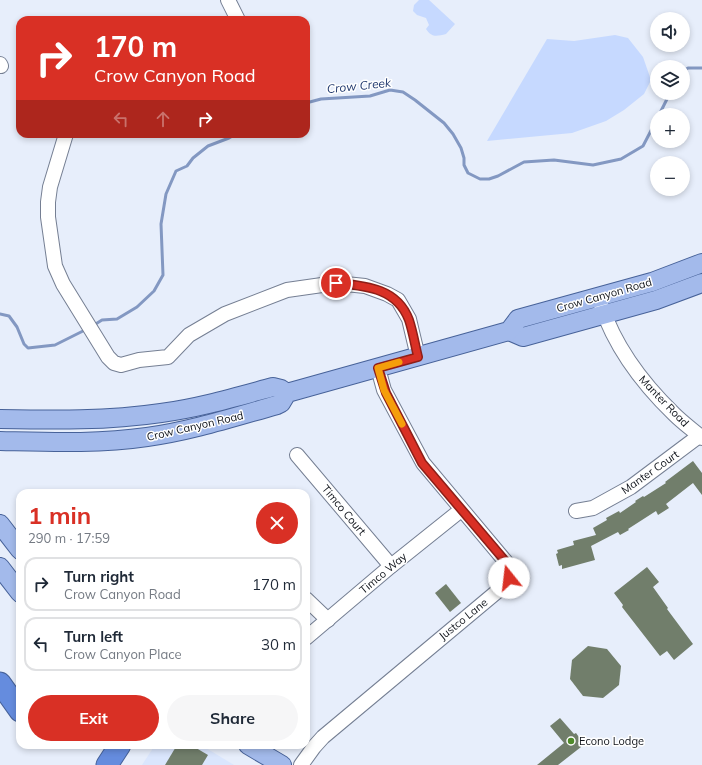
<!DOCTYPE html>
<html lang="en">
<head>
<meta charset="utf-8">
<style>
	body { margin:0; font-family:Mulish,sans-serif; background:#f6f6f7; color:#1f2937; height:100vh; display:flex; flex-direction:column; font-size:15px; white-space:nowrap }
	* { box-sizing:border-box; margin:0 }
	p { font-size:13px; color:#747a83 }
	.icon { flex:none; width:22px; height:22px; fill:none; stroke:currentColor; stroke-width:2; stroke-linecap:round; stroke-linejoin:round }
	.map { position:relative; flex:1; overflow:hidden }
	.panel { position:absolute; left:16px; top:489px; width:294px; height:260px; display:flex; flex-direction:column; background:#fff; border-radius:12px; box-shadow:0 2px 6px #0003 }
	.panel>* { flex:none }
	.banner { position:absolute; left:16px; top:16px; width:294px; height:122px; border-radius:12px; box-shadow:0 2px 6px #0003; background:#d93025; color:#fff; overflow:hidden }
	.tools { position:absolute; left:650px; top:12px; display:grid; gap:8px }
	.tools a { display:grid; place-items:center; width:40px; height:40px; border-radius:50%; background:#fff; box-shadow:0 2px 6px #0003; font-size:20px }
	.pin { position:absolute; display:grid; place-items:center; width:34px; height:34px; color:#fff; margin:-17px; border:2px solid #fff; border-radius:50%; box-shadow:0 1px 4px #0007 }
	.me { position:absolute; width:44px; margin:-22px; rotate:344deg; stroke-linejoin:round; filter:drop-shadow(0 0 3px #0008) }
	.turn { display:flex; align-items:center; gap:14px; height:84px; padding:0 12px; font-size:18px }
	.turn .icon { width:52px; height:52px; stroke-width:2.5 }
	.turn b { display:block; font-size:28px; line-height:34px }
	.lanes { display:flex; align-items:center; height:38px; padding:0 12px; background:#0003; justify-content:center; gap:20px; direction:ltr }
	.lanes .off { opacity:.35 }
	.round { display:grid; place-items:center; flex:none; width:42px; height:42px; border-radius:21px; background:#f6f6f7 }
	.headline { display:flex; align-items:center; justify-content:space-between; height:68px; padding:0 12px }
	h1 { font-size:24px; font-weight:700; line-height:30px; color:#d93025 }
	.cta { display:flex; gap:8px; margin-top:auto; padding:8px 12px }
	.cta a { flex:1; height:46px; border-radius:24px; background:#d93025; color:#fff; font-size:16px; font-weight:700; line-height:46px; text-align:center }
	.cta a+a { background:#f6f6f7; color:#1f2937 }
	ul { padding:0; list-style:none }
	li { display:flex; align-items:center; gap:12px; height:54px; margin:0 8px 6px; padding:0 4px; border:2px solid #e0e1e3; border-radius:12px }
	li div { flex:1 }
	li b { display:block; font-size:15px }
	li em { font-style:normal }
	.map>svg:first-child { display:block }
	.built { fill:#dae6fd }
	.green { fill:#c6d9ff }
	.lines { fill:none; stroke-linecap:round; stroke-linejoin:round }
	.stream { stroke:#8398c2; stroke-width:3 }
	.building { fill:#717e6b }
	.minor-casing { stroke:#757f93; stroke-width:16 }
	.major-casing { stroke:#476299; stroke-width:20 }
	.highway-casing { stroke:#476299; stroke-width:23 }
	.minor { stroke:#fff; stroke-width:14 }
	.major { stroke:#a3baeb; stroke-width:18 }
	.highway { stroke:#658cde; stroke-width:21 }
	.route-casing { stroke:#8d1f18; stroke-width:10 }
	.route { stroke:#d93025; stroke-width:7 }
	.slow { stroke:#f59e0b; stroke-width:7 }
	.poi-dot { fill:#4e8a29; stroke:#fff; stroke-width:1.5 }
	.labels { text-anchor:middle; stroke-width:3; stroke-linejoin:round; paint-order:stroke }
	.street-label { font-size:11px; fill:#0f131a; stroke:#fff }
	.poi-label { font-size:11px; fill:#0f131a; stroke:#fff; text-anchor:start }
	.water-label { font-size:12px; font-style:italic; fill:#233b70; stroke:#fff }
</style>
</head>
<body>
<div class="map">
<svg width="702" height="765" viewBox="0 0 702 765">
	<rect width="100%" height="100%" fill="#e7eefb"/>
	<path class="built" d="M155,745h46l33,20h-92z"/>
	<g class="green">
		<path d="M419,0h10l26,24 -9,10c-9,2 -14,4 -20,-5l3,-4 -3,-7 -9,-3 -4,-4 1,-6z"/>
		<path d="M615,35l13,3 15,19 8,23 -7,14 -20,16 -18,11 -34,12 -85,8 60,-102 27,2z"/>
	</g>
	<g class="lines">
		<g class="stream">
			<path d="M683,71l5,-3h14"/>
			<path d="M306,103l15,-4 49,-3 20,-6 13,2 12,8 29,23 9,11 8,14 3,10v7l4,8 12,6h9l9,-3 26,-14 30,-2 39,5 28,-6 22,-13 14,-27"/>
			<path d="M659,115l11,-22"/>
			<path d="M0,314l9,2 8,11 7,17 4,4 27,-3 32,-16"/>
			<path d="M94,325l8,-5 15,-1 20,-12 17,-16 9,-16 -2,-51 5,-30 10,-23 11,-5 6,-8 15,-12 21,-8 7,-4"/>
		</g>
	</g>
	<g class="building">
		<path d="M693,461l9,12v22l-9,-12 -27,21 3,4 -11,7 -2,-4 -28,18 1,1 -9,5 -2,-3 -27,14 4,14 -33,9v-4l-3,1 -3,-12 2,-1 -1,-3 17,-5 -1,-4 23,-6 -3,-7 14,-8 -1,-2 13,-7 1,2 16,-11 -1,-1 8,-5 1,1 22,-14 -1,-1z"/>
		<path d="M647,567l12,15 -6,5 15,21 -1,1 26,35 -19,16 -7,-9 -7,5 -38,-49 1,-2 -9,-12z"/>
		<path d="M446,584l15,19 -11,9 -15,-19z"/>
		<path d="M588,646l19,3 14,17 -2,19 -16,13 -20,-2 -13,-17 2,-19z"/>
		<path d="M560,718l14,16 2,-1 5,7 -3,3 3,4 -23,18h-21l27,-22 -14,-17z"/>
		<path d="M177,745h14l17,10 -6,10h-37z"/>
	</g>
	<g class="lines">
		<defs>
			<g id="minor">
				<path d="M228,0l10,20"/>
				<path d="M0,64l1,2"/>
				<path d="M66,134l-16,53 -2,15v15l7,49 8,18 45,73 6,6 7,2 18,-5 29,-3 21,-22 36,-21 62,-24 49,-7 29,3 22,8 11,6 11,19 9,38"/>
				<path d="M601,305c14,42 41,78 73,109 9,9 19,16 28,24"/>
				<path d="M297,455l94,111"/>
				<path d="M576,511l17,-3 38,-21 68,-51"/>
				<path d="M306,599l22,21"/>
				<path d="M306,638l85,-72 70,-56"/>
				<path d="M301,765l13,-18 9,-10 182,-152c6,-8 6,-15 1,-23l-83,-99 -39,-73 -6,-22"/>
			</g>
			<g id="major">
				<path d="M509,331l14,6 133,-37 46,-17"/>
				<path d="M0,419c54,1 107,2 161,-6 38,-5 75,-16 112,-26l8,2 6,4"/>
				<path d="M0,441c49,1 98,3 147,-4 44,-6 87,-20 130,-32l4,-2 6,-10 222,-62 9,-12 134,-37 50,-19"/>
				<path d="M0,524l20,26"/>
				<path d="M0,567l20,26"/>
				<path d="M248,745l34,20"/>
			</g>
			<g id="highway">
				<path d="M0,683l20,28"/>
				<path d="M107,765l13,-20"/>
			</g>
		</defs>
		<use href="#minor" class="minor-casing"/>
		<use href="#major" class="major-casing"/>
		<use href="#highway" class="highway-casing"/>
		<use href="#minor" class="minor"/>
		<use href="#major" class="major"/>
		<use href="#highway" class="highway"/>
	</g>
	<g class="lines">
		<defs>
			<path id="route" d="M336,283c30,3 61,5 73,37 4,12 6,25 9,37l-40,11 8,25 36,70 84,99 3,6v10"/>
		</defs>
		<use href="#route" class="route-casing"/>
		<use href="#route" class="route"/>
		<path class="slow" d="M399,362l-21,6 6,22 18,34"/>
	</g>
	<circle class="poi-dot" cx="571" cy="741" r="4"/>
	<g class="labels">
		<g class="street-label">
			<text transform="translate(604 295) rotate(-16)" y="4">Crow Canyon Road</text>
			<text transform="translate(664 401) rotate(46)" y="4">Manter Road</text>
			<text transform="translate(195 426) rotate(-13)" y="4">Crow Canyon Road</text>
			<text transform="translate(650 472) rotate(-35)" y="4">Manter Court</text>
			<text transform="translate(344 510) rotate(50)" y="4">Timco Court</text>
			<text transform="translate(383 573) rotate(-40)" y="4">Timco Way</text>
			<text transform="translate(463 619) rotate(-39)" y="4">Justco Lane</text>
		</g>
		<g class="poi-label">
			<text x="579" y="745">Econo Lodge</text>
		</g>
		<g class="water-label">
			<text transform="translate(359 86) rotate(-6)" y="4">Crow Creek</text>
		</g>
	</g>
</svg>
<div class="tools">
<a><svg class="icon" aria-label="sound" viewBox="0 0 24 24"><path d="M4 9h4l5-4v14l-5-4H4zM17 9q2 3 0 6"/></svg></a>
<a><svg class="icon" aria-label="layers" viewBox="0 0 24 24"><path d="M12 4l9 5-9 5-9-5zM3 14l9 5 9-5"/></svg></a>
<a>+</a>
<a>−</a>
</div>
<div class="pin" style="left:336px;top:283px;background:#d93025"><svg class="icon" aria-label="arrive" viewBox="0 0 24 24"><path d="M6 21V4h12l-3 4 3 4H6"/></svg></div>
<svg class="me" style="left:509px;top:578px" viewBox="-20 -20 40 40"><circle r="19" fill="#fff"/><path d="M0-13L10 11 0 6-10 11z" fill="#d93025"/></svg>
<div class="banner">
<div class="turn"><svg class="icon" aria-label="right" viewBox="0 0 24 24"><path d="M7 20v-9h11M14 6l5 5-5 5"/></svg><div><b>170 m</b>Crow Canyon Road</div></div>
<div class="lanes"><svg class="icon off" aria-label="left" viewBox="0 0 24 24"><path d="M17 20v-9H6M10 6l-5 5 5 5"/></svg><svg class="icon off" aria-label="ahead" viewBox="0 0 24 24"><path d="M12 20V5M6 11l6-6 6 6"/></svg><svg class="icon" aria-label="right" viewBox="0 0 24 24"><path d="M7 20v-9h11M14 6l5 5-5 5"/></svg></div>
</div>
<section class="panel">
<div class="headline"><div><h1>1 min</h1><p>290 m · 17:59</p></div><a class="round" style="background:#d93025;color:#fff"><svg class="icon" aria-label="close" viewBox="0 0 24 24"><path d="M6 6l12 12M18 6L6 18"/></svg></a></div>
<ul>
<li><svg class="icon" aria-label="right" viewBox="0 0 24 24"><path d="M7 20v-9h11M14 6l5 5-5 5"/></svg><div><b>Turn right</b><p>Crow Canyon Road</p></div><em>170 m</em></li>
<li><svg class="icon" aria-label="left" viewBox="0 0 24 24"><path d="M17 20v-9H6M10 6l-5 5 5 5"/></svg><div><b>Turn left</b><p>Crow Canyon Place</p></div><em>30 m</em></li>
</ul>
<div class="cta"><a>Exit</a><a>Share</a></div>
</section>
</div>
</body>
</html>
